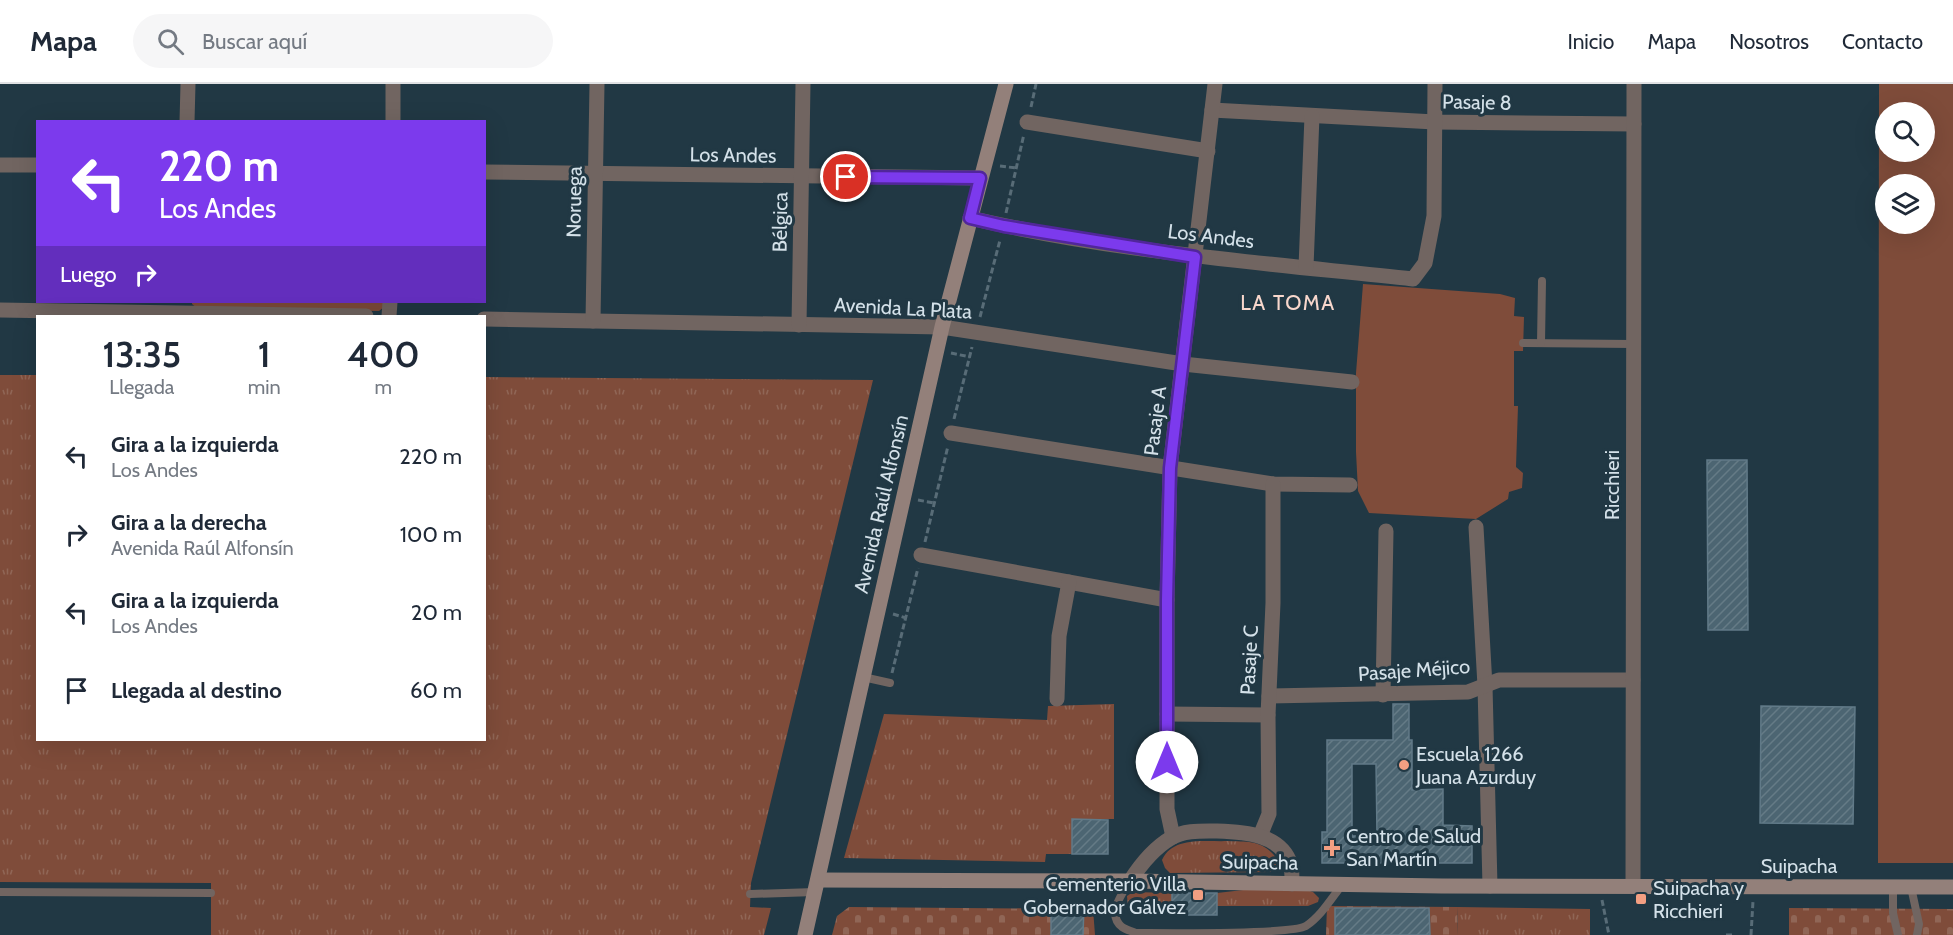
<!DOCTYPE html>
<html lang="es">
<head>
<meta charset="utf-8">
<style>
	body { margin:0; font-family:Cabin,sans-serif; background:#f6f6f7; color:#1f2937; height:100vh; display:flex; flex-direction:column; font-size:22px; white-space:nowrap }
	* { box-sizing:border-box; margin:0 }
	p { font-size:20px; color:#747a83 }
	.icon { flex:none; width:33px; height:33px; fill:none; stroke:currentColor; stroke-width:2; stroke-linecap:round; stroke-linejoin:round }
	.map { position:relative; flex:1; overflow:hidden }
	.side { position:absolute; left:36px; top:231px; width:450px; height:426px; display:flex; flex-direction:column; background:#fff; border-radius:0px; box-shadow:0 6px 24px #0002 }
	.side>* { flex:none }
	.hud { position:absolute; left:36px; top:36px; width:450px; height:183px; border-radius:0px; box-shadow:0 6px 24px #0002; background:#7c3aed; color:#fff; overflow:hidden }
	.buttons { position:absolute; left:1875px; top:18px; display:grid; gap:12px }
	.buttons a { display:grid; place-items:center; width:60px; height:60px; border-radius:50%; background:#fff; box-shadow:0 6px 24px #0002; font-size:30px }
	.pin { position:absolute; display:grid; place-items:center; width:51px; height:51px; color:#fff; margin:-26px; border:3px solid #fff; border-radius:50%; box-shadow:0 2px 6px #0007 }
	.me { position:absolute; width:66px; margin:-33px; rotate:0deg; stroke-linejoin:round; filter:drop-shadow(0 0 4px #0008) }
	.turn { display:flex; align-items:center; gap:21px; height:126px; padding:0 24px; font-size:27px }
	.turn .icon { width:78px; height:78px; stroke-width:2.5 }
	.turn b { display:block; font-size:42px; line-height:51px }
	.then { display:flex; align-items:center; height:57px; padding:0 24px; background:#0003; gap:12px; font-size:22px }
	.eta { display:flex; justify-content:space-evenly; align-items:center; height:102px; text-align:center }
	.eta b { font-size:36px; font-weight:600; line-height:42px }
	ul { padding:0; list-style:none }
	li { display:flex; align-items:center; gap:18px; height:78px; padding:0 24px }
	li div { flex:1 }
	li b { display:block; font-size:22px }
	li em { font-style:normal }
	header { display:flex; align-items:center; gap:36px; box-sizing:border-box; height:84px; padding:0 30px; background:#fff; border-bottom:2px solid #e0e1e3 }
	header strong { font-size:28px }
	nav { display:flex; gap:33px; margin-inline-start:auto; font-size:21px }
	.search { width:420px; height:54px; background:#f6f6f7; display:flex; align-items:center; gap:15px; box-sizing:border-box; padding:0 21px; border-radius:33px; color:#747a83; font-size:22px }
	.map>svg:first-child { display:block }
	.grass { fill:url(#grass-tufts) }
	.cemetery { fill:url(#cemetery-stones) }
	.park { fill:#7f4c3a; fill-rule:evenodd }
	.building { fill:url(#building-hatch); stroke:#617a88; stroke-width:1.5; fill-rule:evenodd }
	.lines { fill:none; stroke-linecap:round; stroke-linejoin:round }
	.path { stroke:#586c77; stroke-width:3; stroke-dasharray:6 3; stroke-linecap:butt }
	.lane { stroke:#716561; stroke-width:8 }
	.street { stroke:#716561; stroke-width:15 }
	.secondary { stroke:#93807a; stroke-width:15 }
	.route-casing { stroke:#51269a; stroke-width:15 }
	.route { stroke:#7c3aed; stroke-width:10 }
	.poi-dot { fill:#f39f82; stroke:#213844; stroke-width:2 }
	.labels { text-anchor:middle; stroke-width:6; stroke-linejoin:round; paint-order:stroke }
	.street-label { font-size:20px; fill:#d4e1e9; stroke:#213844 }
	.poi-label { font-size:20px; fill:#d4e1e9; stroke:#213844; text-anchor:start }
	.neighbourhood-label { font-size:21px; letter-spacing:1.5px; fill:#f8d7cc; stroke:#213844 }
</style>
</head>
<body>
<header>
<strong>Mapa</strong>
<div class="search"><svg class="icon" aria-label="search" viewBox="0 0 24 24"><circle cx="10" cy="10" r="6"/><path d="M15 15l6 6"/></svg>Buscar aquí</div>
<nav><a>Inicio</a><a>Mapa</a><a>Nosotros</a><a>Contacto</a></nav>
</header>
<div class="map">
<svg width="1953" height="851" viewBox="0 0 1953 851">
	<defs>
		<pattern id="grass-tufts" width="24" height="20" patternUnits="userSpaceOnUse" patternTransform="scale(1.5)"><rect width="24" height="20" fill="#7f4c3a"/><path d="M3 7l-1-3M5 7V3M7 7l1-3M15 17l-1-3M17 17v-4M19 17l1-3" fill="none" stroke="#906656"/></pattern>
		<pattern id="cemetery-stones" width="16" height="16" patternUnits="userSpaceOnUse" patternTransform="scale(1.5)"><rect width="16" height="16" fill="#7f4c3a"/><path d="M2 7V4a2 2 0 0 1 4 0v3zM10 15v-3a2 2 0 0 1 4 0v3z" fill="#906656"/></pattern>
		<pattern id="building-hatch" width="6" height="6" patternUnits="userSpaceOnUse" patternTransform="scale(1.5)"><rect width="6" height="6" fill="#4c6572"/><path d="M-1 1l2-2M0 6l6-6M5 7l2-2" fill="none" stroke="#657b86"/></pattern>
	</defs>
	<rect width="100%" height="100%" fill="#213844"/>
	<g class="grass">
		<path d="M0,291h37l1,365h446l1,-363 388,3 -122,503 -1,24 21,1 -7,27h-553v-52l-211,-1z"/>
		<path d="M1114,620v115h-42v35h-26l-1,8 -201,-4 40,-144 163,6 1,-14z"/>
		<path d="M1228,757c18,1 32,-1 45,13 6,6 6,11 2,18l-105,1 -5,-5 -3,-8c11,-24 43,-18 66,-19z"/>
		<path d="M1252,805l55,1 6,2 6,6 -1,4 -10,4h-91v-13z"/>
		<path d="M1133,808l39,1v15h-44l-1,-12z"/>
		<path d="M1457,823l133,2v26h-132z"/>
	</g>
	<g class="cemetery">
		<path d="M1327,822l130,1 1,28h-132z"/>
		<path d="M849,823l244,2 2,26h-263l5,-19z"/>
		<path d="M1789,824l164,1v26h-164z"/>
	</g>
	<g class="park">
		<path d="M1879,0h74v779h-75zM1924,28v40h-38v-40zM1924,100v40h-38v-40z"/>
		<path d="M1363,200l137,10 15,4 -1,18 10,1 -1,34h-9v55h4l-2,61 7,6 -1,15 -13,4 -1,7 -32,20 -107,-6 -11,-22 -2,-39v-79z"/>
		<path d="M192,218h192v5l-5,4 -181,-2 -6,-5z"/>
	</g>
	<g class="building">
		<path d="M1707,376h40l1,170h-40z"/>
		<path d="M1393,620h16v36h3v50l31,-1v36l29,1v37h-150v-31h5v-92h66zM1352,680h24l1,72h-25z"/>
		<path d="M1761,622l94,1 -2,117 -93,-1z"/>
		<path d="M1072,735l36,1v34h-36z"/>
		<rect x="1172" y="809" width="45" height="22"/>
		<path d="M1051,821l33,1 -1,29h-32z"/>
		<path d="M1335,824h94l1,27h-95z"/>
	</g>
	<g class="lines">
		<g class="path">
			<path d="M1031,23l5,-23"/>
			<path d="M1000,82l16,2"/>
			<path d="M1006,129l18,-79"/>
			<path d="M980,233l20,-77"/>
			<path d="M951,269l19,4"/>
			<path d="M954,335l18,-72"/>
			<path d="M918,416l16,3"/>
			<path d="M925,458l23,-96"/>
			<path d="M893,530l13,4"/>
			<path d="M892,589l26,-105"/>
			<path d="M1602,816l7,35"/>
			<path d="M1726,851h6"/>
			<path d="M1751,851l2,-34"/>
		</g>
		<g class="lane">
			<path d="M1523,259l110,1"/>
			<path d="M1541,259l1,-62"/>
			<path d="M863,593l27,6"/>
			<path d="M1130,797c-8,13 -24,33 -8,46 4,3 10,4 14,6 27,0 154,2 170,-7 15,-10 25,-27 36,-41"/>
			<path d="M1893,803v26l5,22"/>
			<path d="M1911,803l8,37 -2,11"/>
			<path d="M0,808l211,1"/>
			<path d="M750,810l65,-2"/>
		</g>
		<g class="street">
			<path d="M1212,26l223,12 199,2"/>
			<path d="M187,38l1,-38"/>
			<path d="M393,38v-38"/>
			<path d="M1027,38l181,29"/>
			<path d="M0,81h38"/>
			<path d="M484,88l496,6"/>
			<path d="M970,134c145,34 295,45 443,61l12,-16 9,-47 1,-132"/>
			<path d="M1306,183l6,-151"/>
			<path d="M0,226l366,6"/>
			<path d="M389,232l1,-14"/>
			<path d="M484,235l458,8 241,37 169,18"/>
			<path d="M593,237l4,-237"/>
			<path d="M799,241l4,-241"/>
			<path d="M951,349l322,51 77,1"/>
			<path d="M1476,443l9,159 5,200"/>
			<path d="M921,471l246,45"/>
			<path d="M1383,611l3,-164"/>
			<path d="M1269,612l199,-4 31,-12h134"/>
			<path d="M1057,615l2,-63 10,-54"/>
			<path d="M1167,630l101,1"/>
			<path d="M1260,752l9,-22 -1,-99 5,-112v-119"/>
			<path d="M1173,753l-6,-28v-209l3,-132 45,-384"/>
			<path d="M1130,797c11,-17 24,-33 41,-43 13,-8 31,-7 45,-7 27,1 65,2 75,34 1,5 1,13 1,19"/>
			<path d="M1633,802l1,-802"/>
		</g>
		<g class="secondary">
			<path d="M818,796l312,1 312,5 511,1"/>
			<path d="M805,851l137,-608 64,-243"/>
		</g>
	</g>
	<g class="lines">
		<defs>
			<path id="route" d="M846,93l134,1 -10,40 34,8 191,31 -25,211 -3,132v162"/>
		</defs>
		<use href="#route" class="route-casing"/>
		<use href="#route" class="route"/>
	</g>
	<g class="poi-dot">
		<circle cx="1404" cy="681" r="6"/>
		<path d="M1329 755h6v6h6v6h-6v6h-6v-6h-6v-6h6z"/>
		<rect x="1192" y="805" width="12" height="12" rx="3"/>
		<rect x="1635" y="809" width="12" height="12" rx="3"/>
	</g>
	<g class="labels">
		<g class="street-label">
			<text transform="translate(1477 18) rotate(1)" y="7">Pasaje 8</text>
			<text transform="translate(733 71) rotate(1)" y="7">Los Andes</text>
			<text transform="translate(574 118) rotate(-89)" y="7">Noruega</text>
			<text transform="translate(780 138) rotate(-89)" y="7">Bélgica</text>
			<text transform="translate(1211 152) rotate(7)" y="7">Los Andes</text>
			<text transform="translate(903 224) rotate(3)" y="7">Avenida La Plata</text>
			<text transform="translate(1155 337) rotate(-83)" y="7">Pasaje A</text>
			<text transform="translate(1612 401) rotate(-90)" y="7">Ricchieri</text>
			<text transform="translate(881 420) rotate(-77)" y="7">Avenida Raúl Alfonsín</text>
			<text transform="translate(1249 576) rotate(-87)" y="7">Pasaje C</text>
			<text transform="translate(1414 586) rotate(-4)" y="7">Pasaje Méjico</text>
			<text transform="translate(1260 778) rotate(1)" y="7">Suipacha</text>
			<text x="1799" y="789">Suipacha</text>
		</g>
		<g class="poi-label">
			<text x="1416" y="677">Escuela 1266<tspan x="1416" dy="23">Juana Azurduy</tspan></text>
			<text x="1346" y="759">Centro de Salud<tspan x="1346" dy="23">San Martín</tspan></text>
			<text x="1186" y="807" text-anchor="end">Cementerio Villa<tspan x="1186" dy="23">Gobernador Gálvez</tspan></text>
			<text x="1653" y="811">Suipacha y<tspan x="1653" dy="23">Ricchieri</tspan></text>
		</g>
		<g class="neighbourhood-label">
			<text x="1288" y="226">LA TOMA</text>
		</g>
	</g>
</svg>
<div class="buttons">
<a><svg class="icon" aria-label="search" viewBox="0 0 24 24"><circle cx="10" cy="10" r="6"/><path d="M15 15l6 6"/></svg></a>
<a><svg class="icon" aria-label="layers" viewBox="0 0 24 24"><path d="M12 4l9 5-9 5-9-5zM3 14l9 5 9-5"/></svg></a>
</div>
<div class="pin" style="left:846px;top:93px;background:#d93025"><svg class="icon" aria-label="arrive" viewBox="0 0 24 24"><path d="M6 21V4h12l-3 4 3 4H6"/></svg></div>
<svg class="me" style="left:1167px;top:678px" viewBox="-20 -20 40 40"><circle r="19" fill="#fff"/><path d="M0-13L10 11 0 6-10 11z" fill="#7c3aed"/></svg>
<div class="hud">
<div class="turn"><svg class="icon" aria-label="left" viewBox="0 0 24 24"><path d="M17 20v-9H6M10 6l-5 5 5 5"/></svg><div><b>220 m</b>Los Andes</div></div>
<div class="then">Luego<svg class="icon" aria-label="right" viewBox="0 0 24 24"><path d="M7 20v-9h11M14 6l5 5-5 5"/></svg></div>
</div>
<section class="side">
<div class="eta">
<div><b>13:35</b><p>Llegada</p></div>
<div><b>1</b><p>min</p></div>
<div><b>400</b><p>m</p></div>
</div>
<ul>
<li><svg class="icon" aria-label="left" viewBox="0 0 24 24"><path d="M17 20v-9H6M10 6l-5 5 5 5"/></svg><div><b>Gira a la izquierda</b><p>Los Andes</p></div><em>220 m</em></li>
<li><svg class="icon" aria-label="right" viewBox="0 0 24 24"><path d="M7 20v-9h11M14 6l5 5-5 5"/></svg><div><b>Gira a la derecha</b><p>Avenida Raúl Alfonsín</p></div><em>100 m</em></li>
<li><svg class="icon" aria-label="left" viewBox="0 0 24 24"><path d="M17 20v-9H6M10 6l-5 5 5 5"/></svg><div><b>Gira a la izquierda</b><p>Los Andes</p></div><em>20 m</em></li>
<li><svg class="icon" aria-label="arrive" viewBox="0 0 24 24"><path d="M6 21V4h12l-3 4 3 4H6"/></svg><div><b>Llegada al destino</b></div><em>60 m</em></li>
</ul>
</section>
</div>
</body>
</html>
